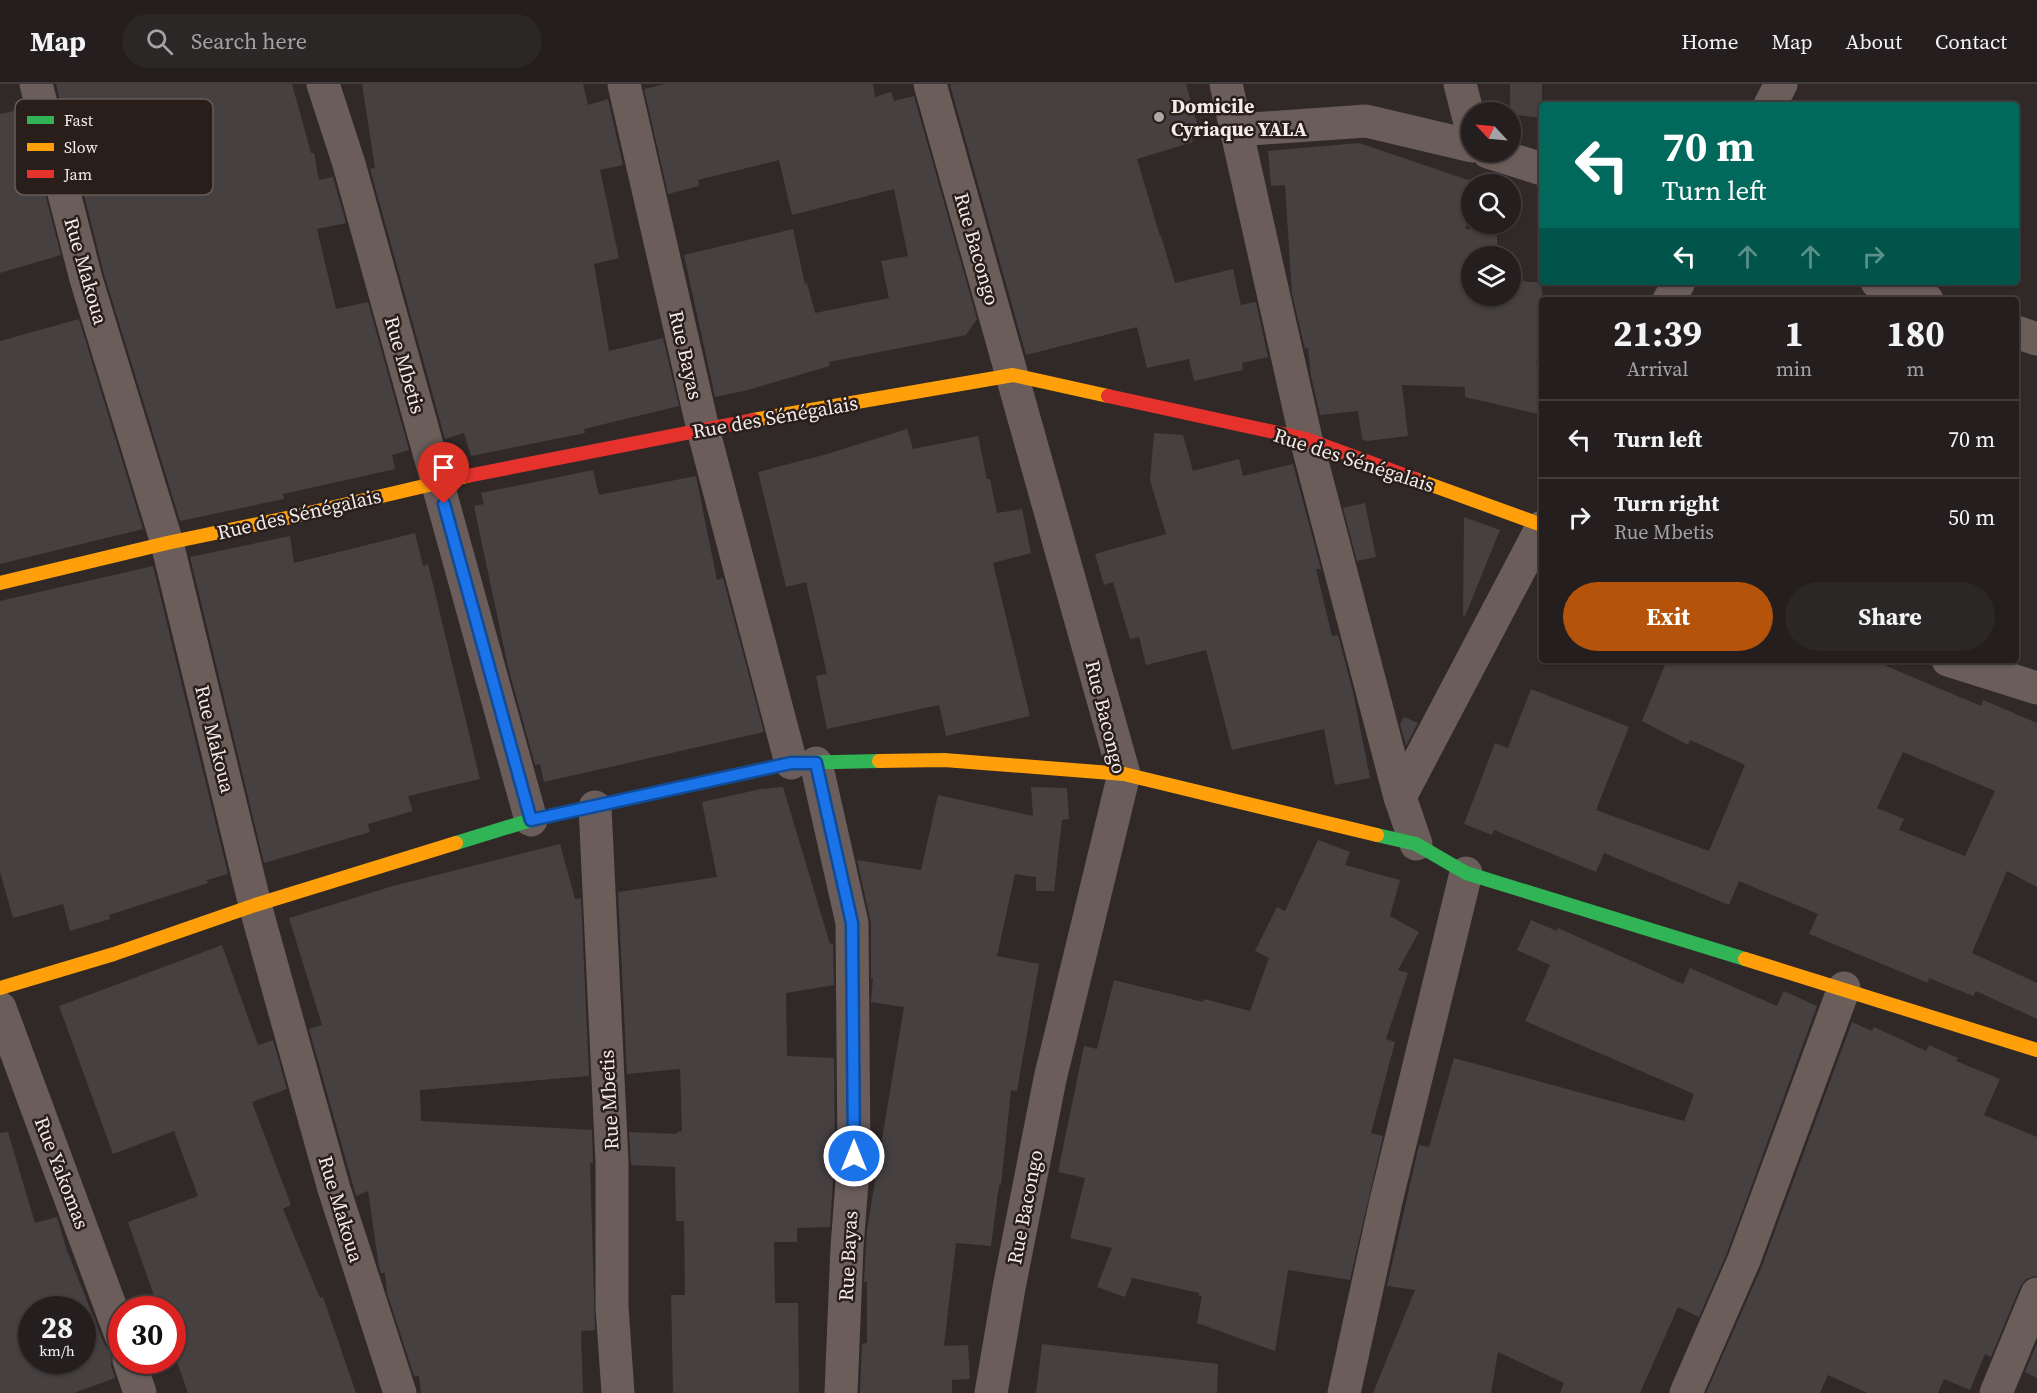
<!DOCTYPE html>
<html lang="en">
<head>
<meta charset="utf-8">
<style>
	body { margin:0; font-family:"Source Serif 4",serif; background:#2c2727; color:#f1f3f6; height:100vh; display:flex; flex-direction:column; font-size:22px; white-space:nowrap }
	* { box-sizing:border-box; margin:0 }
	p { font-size:20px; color:#a3a2a4 }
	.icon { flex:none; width:33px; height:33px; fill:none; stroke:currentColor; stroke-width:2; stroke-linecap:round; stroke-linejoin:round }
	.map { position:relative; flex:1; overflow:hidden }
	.details { position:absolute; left:1539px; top:213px; width:480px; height:366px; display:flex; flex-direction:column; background:#241f1e; border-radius:6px; box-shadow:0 2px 4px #0004,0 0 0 2px #413d3c }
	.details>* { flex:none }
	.top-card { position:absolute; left:1539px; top:18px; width:480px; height:183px; border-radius:6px; box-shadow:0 2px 4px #0004,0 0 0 2px #413d3c; background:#00695c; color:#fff; overflow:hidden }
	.needle { width:39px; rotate:296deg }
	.fabs { position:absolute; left:1461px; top:18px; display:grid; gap:12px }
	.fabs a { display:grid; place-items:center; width:60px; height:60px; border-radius:50%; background:#241f1e; box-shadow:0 2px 4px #0004,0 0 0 2px #413d3c; font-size:30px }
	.speed { position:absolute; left:18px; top:1212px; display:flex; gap:12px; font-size:30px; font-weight:700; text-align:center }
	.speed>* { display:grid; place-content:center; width:78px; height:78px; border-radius:50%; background:#241f1e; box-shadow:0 2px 4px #0004,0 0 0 2px #413d3c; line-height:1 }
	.speed small { font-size:15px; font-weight:400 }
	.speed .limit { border:9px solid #d22; background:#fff; color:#111 }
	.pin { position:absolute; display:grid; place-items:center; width:51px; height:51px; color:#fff; margin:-62px -26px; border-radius:50% 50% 50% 0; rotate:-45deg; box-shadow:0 0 6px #0007 }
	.pin .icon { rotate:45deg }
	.me { position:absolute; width:66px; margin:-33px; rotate:0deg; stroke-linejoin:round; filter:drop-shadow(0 0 4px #0008) }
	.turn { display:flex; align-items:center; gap:21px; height:126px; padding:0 24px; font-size:27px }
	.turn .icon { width:78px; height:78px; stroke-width:2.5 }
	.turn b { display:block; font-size:42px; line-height:51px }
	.lanes { display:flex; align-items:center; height:57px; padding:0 24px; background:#0003; justify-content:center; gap:30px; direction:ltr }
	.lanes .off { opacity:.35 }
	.eta { display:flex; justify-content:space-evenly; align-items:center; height:102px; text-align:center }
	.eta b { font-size:36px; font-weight:700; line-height:42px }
	.button { display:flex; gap:12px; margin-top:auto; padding:12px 24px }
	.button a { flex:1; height:69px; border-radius:36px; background:#b45309; color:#fff; font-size:24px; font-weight:700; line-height:69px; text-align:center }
	.button a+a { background:#2c2727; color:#f1f3f6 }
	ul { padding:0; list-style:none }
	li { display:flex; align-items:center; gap:18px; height:78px; padding:0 24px; border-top:2px solid #413d3c }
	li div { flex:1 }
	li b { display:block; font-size:22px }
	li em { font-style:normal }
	header { display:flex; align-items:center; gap:36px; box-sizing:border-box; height:84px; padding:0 30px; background:#241f1e; border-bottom:2px solid #413d3c }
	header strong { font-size:28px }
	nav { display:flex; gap:33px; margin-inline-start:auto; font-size:21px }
	.search { width:420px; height:54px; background:#2c2727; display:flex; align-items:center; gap:15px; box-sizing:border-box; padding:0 21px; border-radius:33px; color:#a3a2a4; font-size:22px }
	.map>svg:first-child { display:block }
	.building { fill:#464041; fill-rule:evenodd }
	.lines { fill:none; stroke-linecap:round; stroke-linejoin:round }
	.street { stroke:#6a5d5a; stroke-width:33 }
	.fast { stroke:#30b455; stroke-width:14 }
	.slow { stroke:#ff9f0a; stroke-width:14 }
	.jam { stroke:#e5322d; stroke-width:14 }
	.route-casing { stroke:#114b97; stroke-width:15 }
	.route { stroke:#1a73e8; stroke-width:10 }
	.poi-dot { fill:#afa8a5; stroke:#291e1a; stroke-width:2 }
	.labels { text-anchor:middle; stroke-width:5; stroke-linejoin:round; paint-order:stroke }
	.poi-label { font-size:20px; font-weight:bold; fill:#f4ece9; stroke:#291e1a; text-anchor:start }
	.street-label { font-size:20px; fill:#f4ece9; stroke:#291e1a }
	.key { fill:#291e1a; stroke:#665c58; stroke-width:1.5 }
	.key-label { font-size:16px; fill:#f4ece9 }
</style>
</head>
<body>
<header>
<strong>Map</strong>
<div class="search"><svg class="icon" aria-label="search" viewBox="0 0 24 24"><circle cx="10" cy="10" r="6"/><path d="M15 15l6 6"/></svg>Search here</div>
<nav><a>Home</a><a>Map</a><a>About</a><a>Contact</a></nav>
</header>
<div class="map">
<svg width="2037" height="1309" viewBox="0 0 2037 1309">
	<rect width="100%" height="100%" fill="#302928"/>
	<g class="building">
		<path d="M56,0h236l19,69h3l5,27 14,-3 13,46 -29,6 19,80 32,-7 41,148 -17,5 3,14 -112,25 1,5 -104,22 -76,-247z"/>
		<path d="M362,0h221l5,21 20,-6 15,66 -23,5 19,88 -25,6 15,87 54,-13 16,68 -95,23 1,4 -114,23 -7,-23 -19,6 -75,-270 5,-1z"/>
		<path d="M665,0h208l2,13 16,-5 3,9 20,-5 63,223 -11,16 -137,27 1,4 -86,25 -29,6 -31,-142 109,-26 12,55 2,-1 8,30 74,-15 -8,-37 27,-5 -14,-67 -102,26 -13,-55 -81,20 1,6 -31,8 -24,-105z"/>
		<path d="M954,0h232l12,43 -9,2 4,13 -56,17 23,77h1l14,47 58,-14 8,36 15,-3 12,55 -26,6 1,7 -49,11 -5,-22 -42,9 -10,-41 -111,28 -76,-270z"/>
		<path d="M1510,0h32v34l-32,-4z"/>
		<path d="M23,25l38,146 -61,18v-159z"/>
		<path d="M1359,59l121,41h-8v26l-7,19h32v27h-25v40h38v-18l19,4h13v57l-6,25 6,1v50l-77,-18v-10l-63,-2 6,51 -41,5 -5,-2 -4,-28 -38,4 -9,-39 -3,-28 -3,1 -13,-55 -7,-109 -14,1 -3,-35z"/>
		<path d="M79,235l64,210 -143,35v-223z"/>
		<path d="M907,345l6,20 65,-13 9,43h3l7,34 25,-4 9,44 -38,10 37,153 -84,20 -7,-31 -112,24 -11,-53 11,-2 -21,-92 -20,5 -28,-115 69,-18z"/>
		<path d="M1154,349l29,2 10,36 46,-12 4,17 50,-12 28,105h-5l16,67 6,-1 15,57 17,86 -35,7 -11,-56 -92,21 -26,-100 -60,15 -7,-28 -9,2 -17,-57 -9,3 -9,-31 71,-20 -16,-54z"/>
		<path d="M593,386l6,25 97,-19 21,104 6,-2 41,154 -220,50 -4,-18 -5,1 -27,-98 -34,-161 10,-2 -3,-11z"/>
		<path d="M1365,419l11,54 -19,4 -14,-53z"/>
		<path d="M1464,433l36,13 -35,86 -2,-1z"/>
		<path d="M415,449l8,33 5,-2 52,215 -72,17 5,15 -45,13 2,8 -106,31 -74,-306 100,-21 4,27z"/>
		<path d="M153,482l75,308 -21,6 1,3 -99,32 1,4 -40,12 -7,-27 -50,14 -13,-46v-271z"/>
		<path d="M1667,576h205l109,46 2,-6 54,23v164l-30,-16 -35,82 65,30v36l-61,-28 -3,5 -44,-18 -1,5 -119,-49 9,-20 -79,-33 -10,24 -125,-52 -8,19 -102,-42 -2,5 -28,-11 31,-81 13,5 23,-59 98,38 -33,83 113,41 36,-86 -55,-25 -2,5 -46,-24zM1903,668l92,39 -30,65 -66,-26 5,-11 -27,-11z"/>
		<path d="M1404,633l14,6 -12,23 -6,-22z"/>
		<path d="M783,703l47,157 3,-1 1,42 -48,8 1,63 47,2 1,89 -5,80 -33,1v14h-23l1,61h23l1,90h-126l-2,-98h14l-1,-74h-8l-1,-54 -44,-2 -2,-33 48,2v-2l5,-1 -2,-62 -53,5 -9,-182 99,-15 -15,-75 59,-13z"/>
		<path d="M1031,703l36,1 2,31 -7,1 -8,71h-18v-14l-21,-3 -18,82 42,8 -22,127 -6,-1 -10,95h-2l-8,61 -35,-3 -12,103 24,-1 2,34 -18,1v13h-92l2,-49 5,-1v-61h-3l3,-52 37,-223 -33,-5 2,-24 -2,1v-56l-14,-63 64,10 17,-75 95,21z"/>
		<path d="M1318,756l32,12 -5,13 55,15 -10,36 29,16 -21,38 10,3 -22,66 9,3 -24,91 12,3 -33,144 -62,-10 -13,81 -78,-28 5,-27h-3v-3l-67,-15 -7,19 -28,-10 15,-39 -42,-10 15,-60 -27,-6 26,-126 13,3 17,-69 89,22 1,-3 46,12 19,-53 -14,-7 22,-44 8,4z"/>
		<path d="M560,760l15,55 6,-1 8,178 -169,14 1,31 171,9 1,33h-3l5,167 -14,1 2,62h-162l-2,-17h-5l-27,-83 -2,-20h-4l-2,-6 -11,-76 -12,5 -47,-167 13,-4 -33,-107 104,-32z"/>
		<path d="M1531,836l26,11 1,-3 125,56 7,-16 87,38 7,-15 33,15 -90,247 -28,64 -21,-10 -38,86h-80l4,-10 -66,-31 -7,41h-118l42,-103 -28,-4 32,-141 10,2 25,-89 230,63 10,-27 -169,-73 25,-56 -33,-15z"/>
		<path d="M222,861l36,100 15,-5 14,49 -35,13 39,103 -8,4 37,89 3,-1 33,96h-168l-16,-45v-38h-13l-31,-88 70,-26 -24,-65 -61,23 -54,-148z"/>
		<path d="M1852,938l20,9 2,-4 52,24 3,-6 29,13 -2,3 44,18 -16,36 53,22v139l-11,3 -6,8 -29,70 -6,-3 -15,36 -26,-11 -6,14h-71l-39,-18 -8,18h-114l56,-127z"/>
		<path d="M8,1048l27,91 22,-6 9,31 38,96 8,9 -1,12 4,13 -41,15h-74v-260zM32,1226h50v50h-50z"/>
		<path d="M2037,1259v35l-12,-6z"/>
		<path d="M1042,1260l176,20 -1,29h-181z"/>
	</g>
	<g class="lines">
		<g class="street">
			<path d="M36,0l50,195 81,264 88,362 79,284 66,204"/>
			<path d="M323,0l26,80 182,656"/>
			<path d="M624,0l79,345 88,334"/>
			<path d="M930,0l194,690 -74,305 -41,209 -18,105"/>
			<path d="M1226,0l80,355 94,358 16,47"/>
			<path d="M1460,0l12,47"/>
			<path d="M1770,21l11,-21"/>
			<path d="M1237,46l129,-9 106,25"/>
			<path d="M1488,68l54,17"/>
			<path d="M1877,198l50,18"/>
			<path d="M1669,216l10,-18"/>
			<path d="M2016,248l21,7"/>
			<path d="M1948,576l89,28"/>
			<path d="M816,679l36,160 2,233 -7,91 -6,146"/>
			<path d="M1400,713l142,-270"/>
			<path d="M595,723l17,355v145l6,86"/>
			<path d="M0,924l122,330"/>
			<path d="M129,1276l11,33"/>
			<path d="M1344,1309l42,-192 80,-328"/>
			<path d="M1686,1309l58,-133 100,-272"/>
			<path d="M1996,1309l41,-99"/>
		</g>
		<g class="fast">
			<path d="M1377,751l39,9 50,29 279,86"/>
			<path d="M456,759l75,-23 260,-57 88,-2"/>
		</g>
		<g class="slow">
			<path d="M753,336l260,-45 95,21"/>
			<path d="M1415,395l127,46"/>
			<path d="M0,499l167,-40 129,-27 171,-40"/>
			<path d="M879,677l65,-1 180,14 253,61"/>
			<path d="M1745,875l292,91"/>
			<path d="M0,904l114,-34 141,-49 201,-62"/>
		</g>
		<g class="jam">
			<path d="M1108,312l198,43 109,40"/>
			<path d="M467,392l286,-56"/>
		</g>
	</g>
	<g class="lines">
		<defs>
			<path id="route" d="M444,420l87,316 260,-57h25l36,160 2,233"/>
		</defs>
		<use href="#route" class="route-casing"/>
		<use href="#route" class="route"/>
	</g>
	<circle class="poi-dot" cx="1159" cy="33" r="6"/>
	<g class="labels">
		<g class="poi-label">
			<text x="1171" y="29">Domicile<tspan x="1171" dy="23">Cyriaque YALA</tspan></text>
		</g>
		<g class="street-label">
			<text transform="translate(977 165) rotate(74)" y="7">Rue Bacongo</text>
			<text transform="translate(86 187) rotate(74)" y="7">Rue Makoua</text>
			<text transform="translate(686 271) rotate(77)" y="7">Rue Bayas</text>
			<text transform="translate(405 281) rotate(74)" y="7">Rue Mbetis</text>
			<text transform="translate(775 333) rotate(-10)" y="7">Rue des Sénégalais</text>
			<text transform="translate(1354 376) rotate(18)" y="7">Rue des Sénégalais</text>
			<text transform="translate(299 430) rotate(-13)" y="7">Rue des Sénégalais</text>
			<text transform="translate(1106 633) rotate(76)" y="7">Rue Bacongo</text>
			<text transform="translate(215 655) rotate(76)" y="7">Rue Makoua</text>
			<text transform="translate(609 1016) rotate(-93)" y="7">Rue Mbetis</text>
			<text transform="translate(62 1089) rotate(69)" y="7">Rue Yakomas</text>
			<text transform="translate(1025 1123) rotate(-79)" y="7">Rue Bacongo</text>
			<text transform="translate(341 1125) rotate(73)" y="7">Rue Makoua</text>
			<text transform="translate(848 1172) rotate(-87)" y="7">Rue Bayas</text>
		</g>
	</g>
	<rect x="15" y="15" width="198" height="96" rx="9" class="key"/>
	<rect x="27" y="32" width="27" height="8" fill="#30b455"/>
	<rect x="27" y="59" width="27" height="8" fill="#ff9f0a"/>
	<rect x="27" y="86" width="27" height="8" fill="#e5322d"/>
	<g class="key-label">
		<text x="64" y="42">Fast</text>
		<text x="64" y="69">Slow</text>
		<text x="64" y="96">Jam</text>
	</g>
</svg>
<div class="fabs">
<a><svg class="needle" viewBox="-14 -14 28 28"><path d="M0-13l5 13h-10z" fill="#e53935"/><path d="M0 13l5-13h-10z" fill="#a3a2a4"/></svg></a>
<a><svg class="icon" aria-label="search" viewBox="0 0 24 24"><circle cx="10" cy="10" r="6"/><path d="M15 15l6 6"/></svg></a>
<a><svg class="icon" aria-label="layers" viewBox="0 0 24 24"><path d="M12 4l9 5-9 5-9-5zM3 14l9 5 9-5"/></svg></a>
</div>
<div class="speed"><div>28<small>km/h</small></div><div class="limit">30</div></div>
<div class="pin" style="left:444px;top:420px;background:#d93025"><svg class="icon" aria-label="arrive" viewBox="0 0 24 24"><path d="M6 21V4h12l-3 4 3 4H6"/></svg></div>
<svg class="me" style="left:854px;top:1072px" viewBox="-20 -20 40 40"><circle r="17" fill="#1a73e8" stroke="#fff" stroke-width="3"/><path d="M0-11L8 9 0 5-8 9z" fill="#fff"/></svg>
<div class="top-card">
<div class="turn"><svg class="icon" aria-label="left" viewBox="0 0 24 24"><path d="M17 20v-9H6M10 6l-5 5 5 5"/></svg><div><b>70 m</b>Turn left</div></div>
<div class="lanes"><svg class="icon" aria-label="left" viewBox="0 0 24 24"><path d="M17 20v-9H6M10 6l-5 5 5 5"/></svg><svg class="icon off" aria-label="ahead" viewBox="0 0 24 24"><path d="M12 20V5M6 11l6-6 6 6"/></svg><svg class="icon off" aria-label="ahead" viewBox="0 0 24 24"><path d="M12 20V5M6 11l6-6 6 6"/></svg><svg class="icon off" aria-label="right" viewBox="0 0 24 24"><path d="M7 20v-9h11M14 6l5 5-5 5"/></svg></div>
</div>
<section class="details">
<div class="eta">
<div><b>21:39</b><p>Arrival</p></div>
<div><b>1</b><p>min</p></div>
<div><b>180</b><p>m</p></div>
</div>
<ul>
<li><svg class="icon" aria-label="left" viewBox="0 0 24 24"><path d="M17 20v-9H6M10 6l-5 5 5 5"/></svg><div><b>Turn left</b></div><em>70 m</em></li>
<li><svg class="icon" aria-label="right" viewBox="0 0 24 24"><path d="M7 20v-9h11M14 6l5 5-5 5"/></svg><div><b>Turn right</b><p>Rue Mbetis</p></div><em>50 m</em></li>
</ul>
<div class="button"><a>Exit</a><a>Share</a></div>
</section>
</div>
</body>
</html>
